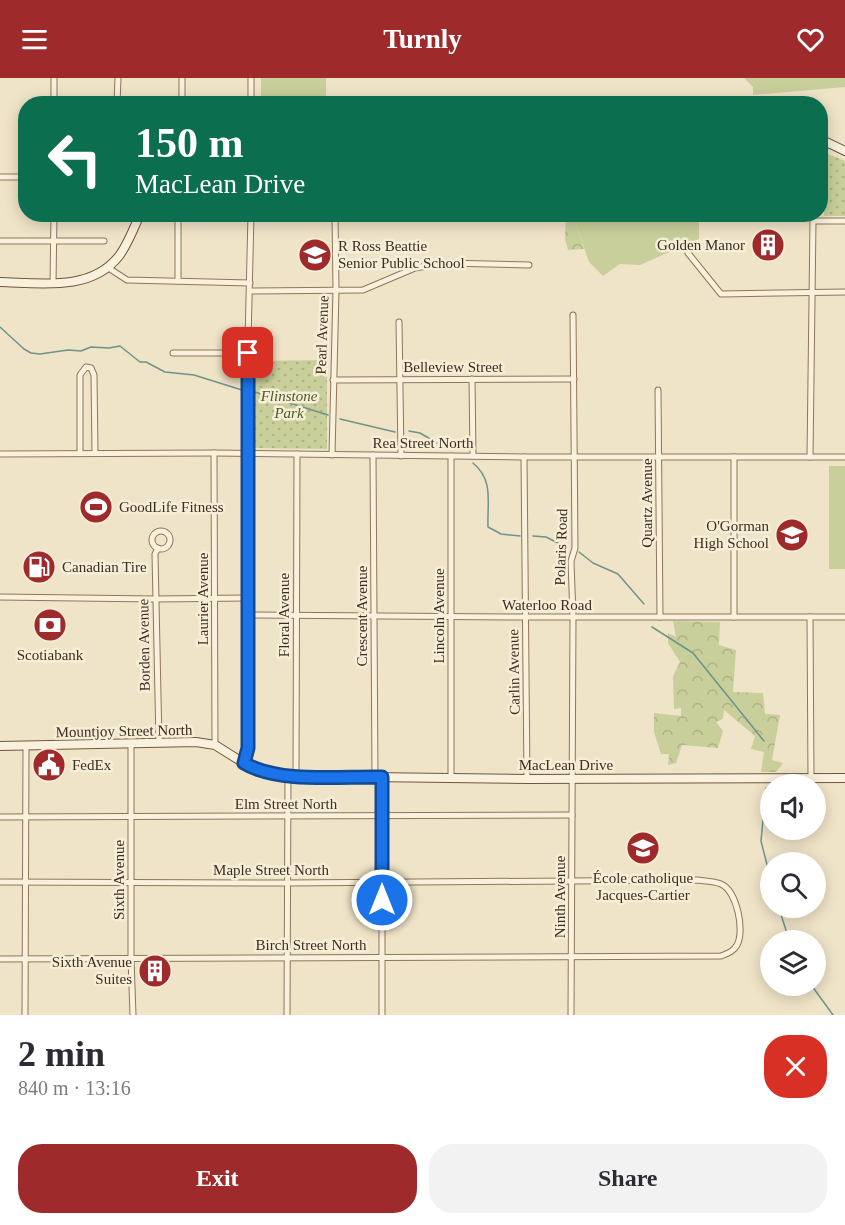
<!DOCTYPE html>
<html lang="en">
<head>
<meta charset="utf-8">
<style>
	body { margin:0; font-family:Georgia,serif; background:#f2f2f3; color:#2b2b33; height:100vh; display:flex; flex-direction:column; font-size:22px; white-space:nowrap }
	* { box-sizing:border-box; margin:0 }
	p { font-size:20px; color:#7c7c81 }
	.icon { flex:none; width:33px; height:33px; fill:none; stroke:currentColor; stroke-width:2; stroke-linecap:round; stroke-linejoin:round }
	.map { position:relative; height:937px; overflow:hidden }
	.drawer { display:flex; flex-direction:column; background:#fff; flex:1 }
	.drawer>* { flex:none }
	.top-card { position:absolute; left:18px; top:18px; width:810px; height:126px; border-radius:24px; box-shadow:0 3px 15px #0003; background:#0b6e4f; color:#fff; overflow:hidden }
	.tools { position:absolute; left:760px; top:696px; display:grid; gap:12px }
	.tools a { display:grid; place-items:center; width:66px; height:66px; border-radius:50%; background:#fff; box-shadow:0 3px 15px #0003; font-size:30px }
	.pin { position:absolute; display:grid; place-items:center; width:51px; height:51px; color:#fff; margin:-26px; border-radius:12px; box-shadow:0 3px 9px #0006 }
	.me { position:absolute; width:66px; margin:-33px; rotate:0deg; stroke-linejoin:round; filter:drop-shadow(0 0 4px #0008) }
	.turn { display:flex; align-items:center; gap:21px; height:126px; padding:0 18px; font-size:27px }
	.turn .icon { width:78px; height:78px; stroke-width:2.5 }
	.turn b { display:block; font-size:42px; line-height:51px }
	.round { display:grid; place-items:center; flex:none; width:63px; height:63px; border-radius:24px; background:#f2f2f3 }
	.headline { display:flex; align-items:center; justify-content:space-between; height:102px; padding:0 18px }
	h1 { font-size:36px; font-weight:700; line-height:45px }
	.button { display:flex; gap:12px; margin-top:auto; padding:12px 18px }
	.button a { flex:1; height:69px; border-radius:24px; background:#9e2a2b; color:#fff; font-size:24px; font-weight:700; line-height:69px; text-align:center }
	.button a+a { background:#f2f2f3; color:#2b2b33 }
	header { display:flex; justify-content:space-between; align-items:center; height:78px; padding:0 18px; background:#9e2a2b; color:#fff; font-size:27px; font-weight:700 }
	.map>svg:first-child { display:block }
	.grass { fill:url(#grass-dots) }
	.forest { fill:url(#forest-crowns) }
	.pitch { fill:#c9cf9b }
	.lines { fill:none; stroke-linecap:round; stroke-linejoin:round }
	.stream { stroke:#6f938a; stroke-width:1.5 }
	.street-casing { stroke:#8d765c; stroke-width:7 }
	.secondary-casing { stroke:#6f573f; stroke-width:10 }
	.street { stroke:#faf1dc; stroke-width:5 }
	.secondary { stroke:#faf1dc; stroke-width:8 }
	.route-casing { stroke:#114b97; stroke-width:15 }
	.route { stroke:#1a73e8; stroke-width:10 }
	.labels { text-anchor:middle; stroke-width:5; stroke-linejoin:round; paint-order:stroke }
	.poi-label { font-size:15px; fill:#3d2e20; stroke:#f7eed8; text-anchor:start }
	.street-label { font-size:15px; fill:#3d2e20; stroke:#f7eed8 }
	.park-label { font-size:15px; font-style:italic; fill:#4d5a26; stroke:#f7eed8 }
</style>
</head>
<body>
<header><svg class="icon" aria-label="menu" viewBox="0 0 24 24"><path d="M4 6h16M4 12h16M4 18h16"/></svg>Turnly<svg class="icon" aria-label="heart" viewBox="0 0 24 24"><path d="M12 20l-8-8c-3-5 5-10 8-4 3-6 11-1 8 4z"/></svg></header>
<div class="map">
<svg width="845" height="937" viewBox="0 0 845 937">
	<defs>
		<pattern id="grass-dots" width="8" height="8" patternUnits="userSpaceOnUse" patternTransform="scale(1.5)"><rect width="8" height="8" fill="#c9cf9b"/><path d="M2 2h.1M6 6h.1" fill="none" stroke="#aeb285" stroke-width="1.8" stroke-linecap="round"/></pattern>
		<pattern id="forest-crowns" width="20" height="18" patternUnits="userSpaceOnUse" patternTransform="scale(1.5)"><rect width="20" height="18" fill="#c9cf9b"/><path d="M2 6a3 3 0 1 1 6 0M12 15a3 3 0 1 1 6 0" fill="none" stroke="#aeb285"/></pattern>
	</defs>
	<rect width="100%" height="100%" fill="#f0e4c8"/>
	<g class="grass">
		<path d="M821,73l24,10v55h-21v-8l-4,-1z"/>
		<path d="M327,282v89l-75,-1 -1,-87z"/>
	</g>
	<g class="forest">
		<path d="M566,137h16l-6,10 8,24 -16,1 -3,-11z"/>
		<path d="M673,543l47,1 -1,23 17,5 -3,42 30,1 2,21 15,1 -8,45 11,3 -7,9h-15l3,-20 -13,-3 4,-13 -31,-26 -1,9 -7,3 7,9 -5,17 -36,-3 -6,18 -8,2 1,-11h-8l-7,-22v-19l27,3v-8l-7,1 -1,-33 7,-14 -12,-19v-10l8,4z"/>
	</g>
	<g class="pitch">
		<rect x="261" y="0" width="65" height="18"/>
		<path d="M744,0h101v9l-92,8v-8z"/>
		<path d="M582,136l117,1v24l-59,26 -20,-1 -17,12 -14,-14 -13,-37z"/>
		<rect x="829" y="388" width="16" height="103"/>
	</g>
	<g class="lines">
		<g class="stream">
			<path d="M0,249l24,22 7,4 9,1 28,-4 13,1 10,-4 18,1 11,-2 20,16h6l19,10 29,3 48,15"/>
			<path d="M255,314l73,23"/>
			<path d="M340,341l55,13"/>
			<path d="M409,353l11,2 17,10"/>
			<path d="M473,385c21,17 14,40 15,64l13,7 19,2"/>
			<path d="M533,458l13,1 20,10"/>
			<path d="M579,474l14,11 25,11 26,30"/>
			<path d="M652,549l41,26 71,88"/>
			<path d="M766,710l-5,53 10,39"/>
			<path d="M779,830l10,32"/>
			<path d="M812,908l21,29"/>
		</g>
		<defs>
			<g id="street">
				<path d="M54,0v26"/>
				<path d="M251,0v26"/>
				<path d="M117,26l1,-26"/>
				<path d="M182,26v-26"/>
				<path d="M0,99h26"/>
				<path d="M178,136v67"/>
				<path d="M0,163h104"/>
				<path d="M688,175l33,41 124,-2"/>
				<path d="M107,189l20,13 123,3"/>
				<path d="M53,206l1,-70"/>
				<path d="M250,213l113,-1 52,-22 30,-5 84,2"/>
				<path d="M399,244l2,134"/>
				<path d="M173,275h75"/>
				<path d="M472,301l1,77"/>
				<path d="M333,302l241,-1"/>
				<path d="M658,312l2,227"/>
				<path d="M80,375v-78l6,-8 5,1 3,7 1,78"/>
				<path d="M214,375l1,292"/>
				<path d="M0,376l214,-1 310,4h321"/>
				<path d="M332,377l4,-165 -1,-76"/>
				<path d="M373,377l2,322"/>
				<path d="M451,378v321"/>
				<path d="M524,379l3,322"/>
				<path d="M734,379v160"/>
				<path d="M810,379l3,-236h32"/>
				<circle cx="161" cy="462" r="9"/>
				<path d="M158,470l-3,6 4,189"/>
				<path d="M0,519l155,2 92,-1"/>
				<path d="M248,537l277,2h320"/>
				<path d="M810,539l1,161"/>
				<path d="M131,666v214l2,57"/>
				<path d="M244,685l4,-15 -1,-365 4,-169"/>
				<path d="M296,698l1,-322"/>
				<path d="M382,699v238"/>
				<path d="M0,739l572,-2"/>
				<path d="M0,804l287,1 410,-3c7,1 17,1 24,4 16,7 24,47 16,61 -4,7 -9,8 -16,11l-721,3"/>
				<path d="M25,937l1,-269"/>
				<path d="M287,937l1,-239"/>
				<path d="M571,937l2,-398 -2,-56 4,-13 -2,-233"/>
			</g>
			<g id="secondary">
				<path d="M820,61l25,12"/>
				<path d="M0,204c39,1 91,10 119,-26 9,-12 15,-28 21,-42"/>
				<path d="M0,668l196,-4 19,3 43,27 30,4 239,3 318,-1"/>
			</g>
		</defs>
		<use href="#street" class="street-casing"/>
		<use href="#secondary" class="secondary-casing"/>
		<use href="#street" class="street"/>
		<use href="#secondary" class="secondary"/>
	</g>
	<g class="lines">
		<defs>
			<path id="route" d="M248,275v395l-4,15c35,21 97,13 138,14v123"/>
		</defs>
		<use href="#route" class="route-casing"/>
		<use href="#route" class="route"/>
	</g>
	<defs>
		<symbol id="building-disc" viewBox="-11 -11 22 22"><circle r="9.5" fill="#9e2a2b" stroke="#f7eed8"/><path d="M-4-6H4V6H1V3H-1V6H-4ZM-2.5-4.3h1.7v1.8h-1.7ZM.8-4.3h1.7v1.8H.8ZM-2.5-1h1.7V.8h-1.7ZM.8-1h1.7V.8H.8Z" fill="#fff"/></symbol>
		<symbol id="school-disc" viewBox="-11 -11 22 22"><circle r="9.5" fill="#9e2a2b" stroke="#f7eed8"/><path d="M0-5L7-2L0 1L-7-2ZM-4 1L0 2.5L4 1V4Q0 6-4 4Z" fill="#fff"/></symbol>
		<symbol id="stadium-disc" viewBox="-11 -11 22 22"><circle r="9.5" fill="#9e2a2b" stroke="#f7eed8"/><path d="M0-5a6.5 5 0 1 0 0 10a6.5 5 0 1 0 0-10ZM-3.5-1.8h7v3.6h-7Z" fill="#fff"/></symbol>
		<symbol id="fuel-disc" viewBox="-11 -11 22 22"><circle r="9.5" fill="#9e2a2b" stroke="#f7eed8"/><path d="M-5.5-6h7V0h2V4h1.3V-2.5L3-4.5l.8-.8L6-3V5H2.5V1h-1V6h-7ZM-4.2-4.7v3.2H.2V-4.7Z" fill="#fff"/></symbol>
		<symbol id="bank-disc" viewBox="-11 -11 22 22"><circle r="9.5" fill="#9e2a2b" stroke="#f7eed8"/><path d="M-6-4H6V4H-6ZM0-2.3a2.3 2.3 0 1 0 0 4.6a2.3 2.3 0 1 0 0-4.6Z" fill="#fff"/></symbol>
		<symbol id="civic-disc" viewBox="-11 -11 22 22"><circle r="9.5" fill="#9e2a2b" stroke="#f7eed8"/><path d="M-.6-6.5H3V-4.5H.6V-3L4-1V1h2V6H-6V1h2V-1L-.6-3ZM-1.2 2.5V6h2.4V2.5Z" fill="#fff"/></symbol>
	</defs>
	<g fill-rule="evenodd">
		<use href="#building-disc" x="749" y="148" width="38" height="38"/>
		<use href="#school-disc" x="296" y="158" width="38" height="38"/>
		<use href="#stadium-disc" x="77" y="410" width="38" height="38"/>
		<use href="#school-disc" x="773" y="438" width="38" height="38"/>
		<use href="#fuel-disc" x="20" y="470" width="38" height="38"/>
		<use href="#bank-disc" x="31" y="528" width="38" height="38"/>
		<use href="#civic-disc" x="30" y="668" width="38" height="38"/>
		<use href="#school-disc" x="624" y="751" width="38" height="38"/>
		<use href="#building-disc" x="136" y="874" width="38" height="38"/>
	</g>
	<g class="labels">
		<g class="poi-label">
			<text x="745" y="172" text-anchor="end">Golden Manor</text>
			<text x="338" y="173">R Ross Beattie<tspan x="338" dy="17">Senior Public School</tspan></text>
			<text x="119" y="434">GoodLife Fitness</text>
			<text x="769" y="453" text-anchor="end">O'Gorman<tspan x="769" dy="17">High School</tspan></text>
			<text x="62" y="494">Canadian Tire</text>
			<text x="50" y="582" text-anchor="middle">Scotiabank</text>
			<text x="72" y="692">FedEx</text>
			<text x="643" y="805" text-anchor="middle">École catholique<tspan x="643" dy="17">Jacques-Cartier</tspan></text>
			<text x="132" y="889" text-anchor="end">Sixth Avenue<tspan x="132" dy="17">Suites</tspan></text>
		</g>
		<g class="street-label">
			<text transform="translate(322 257) rotate(-88)" y="5">Pearl Avenue</text>
			<text x="453" y="294">Belleview Street</text>
			<text x="423" y="370">Rea Street North</text>
			<text transform="translate(647 425) rotate(-90)" y="5">Quartz Avenue</text>
			<text transform="translate(561 469) rotate(-88)" y="5">Polaris Road</text>
			<text transform="translate(203 521) rotate(-90)" y="5">Laurier Avenue</text>
			<text x="547" y="532">Waterloo Road</text>
			<text transform="translate(284 537) rotate(-90)" y="5">Floral Avenue</text>
			<text transform="translate(362 538) rotate(-90)" y="5">Crescent Avenue</text>
			<text transform="translate(439 538) rotate(-90)" y="5">Lincoln Avenue</text>
			<text transform="translate(144 567) rotate(-91)" y="5">Borden Avenue</text>
			<text transform="translate(514 594) rotate(-91)" y="5">Carlin Avenue</text>
			<text transform="translate(124 653) rotate(-1)" y="5">Mountjoy Street North</text>
			<text x="566" y="692">MacLean Drive</text>
			<text x="286" y="731">Elm Street North</text>
			<text x="271" y="797">Maple Street North</text>
			<text transform="translate(119 802) rotate(-90)" y="5">Sixth Avenue</text>
			<text transform="translate(560 819) rotate(-90)" y="5">Ninth Avenue</text>
			<text x="311" y="872">Birch Street North</text>
		</g>
		<g class="park-label">
			<text x="289" y="323">Flinstone<tspan x="289" dy="17">Park</tspan></text>
		</g>
	</g>
</svg>
<div class="tools">
<a><svg class="icon" aria-label="sound" viewBox="0 0 24 24"><path d="M4 9h4l5-4v14l-5-4H4zM17 9q2 3 0 6"/></svg></a>
<a><svg class="icon" aria-label="search" viewBox="0 0 24 24"><circle cx="10" cy="10" r="6"/><path d="M15 15l6 6"/></svg></a>
<a><svg class="icon" aria-label="layers" viewBox="0 0 24 24"><path d="M12 4l9 5-9 5-9-5zM3 14l9 5 9-5"/></svg></a>
</div>
<div class="pin" style="left:248px;top:275px;background:#d93025"><svg class="icon" aria-label="arrive" viewBox="0 0 24 24"><path d="M6 21V4h12l-3 4 3 4H6"/></svg></div>
<svg class="me" style="left:382px;top:822px" viewBox="-20 -20 40 40"><circle r="17" fill="#1a73e8" stroke="#fff" stroke-width="3"/><path d="M0-11L8 9 0 5-8 9z" fill="#fff"/></svg>
<div class="top-card">
<div class="turn"><svg class="icon" aria-label="left" viewBox="0 0 24 24"><path d="M17 20v-9H6M10 6l-5 5 5 5"/></svg><div><b>150 m</b>MacLean Drive</div></div>
</div>
</div>
<section class="drawer">
<div class="headline"><div><h1>2 min</h1><p>840 m · 13:16</p></div><a class="round" style="background:#d93025;color:#fff"><svg class="icon" aria-label="close" viewBox="0 0 24 24"><path d="M6 6l12 12M18 6L6 18"/></svg></a></div>
<div class="button"><a>Exit</a><a>Share</a></div>
</section>
</body>
</html>
